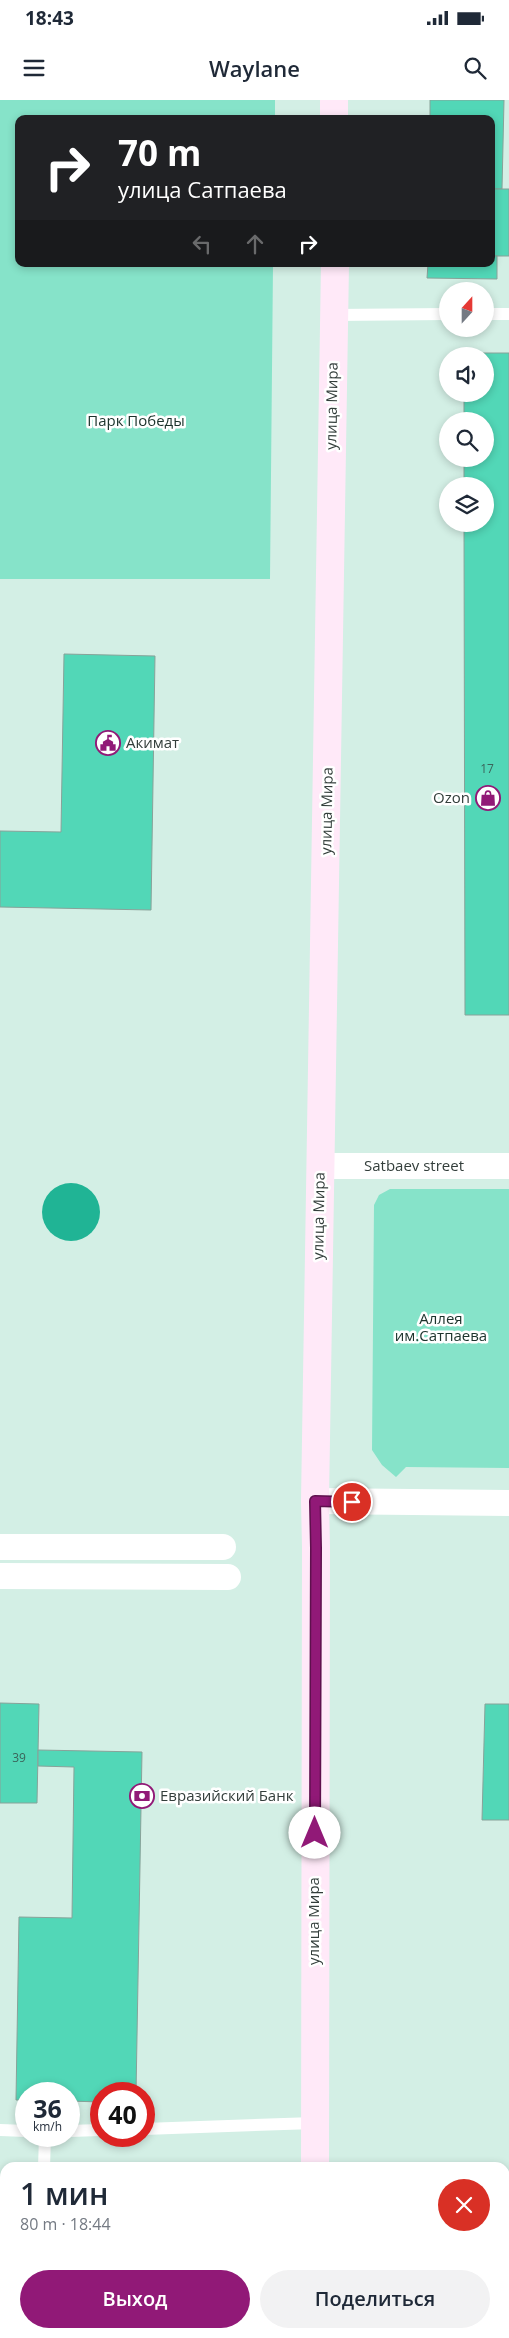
<!DOCTYPE html>
<html lang="ru">
<head>
<meta charset="utf-8">
<style>
	body { margin:0; font-family:"Open Sans",sans-serif; background:#f2f2f3; color:#1f2937; height:100vh; display:flex; flex-direction:column; font-size:19px; white-space:nowrap }
	* { box-sizing:border-box; margin:0 }
	p { font-size:16px; color:#747a83 }
	.icon { flex:none; width:28px; height:28px; fill:none; stroke:currentColor; stroke-width:2; stroke-linecap:round; stroke-linejoin:round }
	.map { position:relative; flex:1; overflow:hidden }
	.sheet { position:absolute; left:0px; top:2062px; width:510px; height:176px; display:flex; flex-direction:column; background:#fff; border-radius:15px 15px 0 0; box-shadow:0 2px 8px #0003 }
	.sheet>* { flex:none }
	.banner { position:absolute; left:15px; top:15px; width:480px; height:152px; border-radius:10px; box-shadow:0 2px 8px #0003; background:#202124; color:#fff; overflow:hidden }
	.needle { width:32px; rotate:21deg }
	.buttons { position:absolute; left:439px; top:182px; display:grid; gap:10px }
	.buttons a { display:grid; place-items:center; width:55px; height:55px; border-radius:50%; background:#fff; box-shadow:0 2px 8px #0003; font-size:25px }
	.speed { position:absolute; left:15px; top:1982px; display:flex; gap:10px; font-size:25px; font-weight:700; text-align:center }
	.speed>* { display:grid; place-content:center; width:65px; height:65px; border-radius:50%; background:#fff; box-shadow:0 2px 8px #0003; line-height:1 }
	.speed small { font-size:12px; font-weight:400 }
	.speed .limit { border:8px solid #d22; background:#fff; color:#111 }
	.pin { position:absolute; display:grid; place-items:center; width:42px; height:42px; color:#fff; margin:-21px; border:2px solid #fff; border-radius:50%; box-shadow:0 1px 5px #0007 }
	.me { position:absolute; width:55px; margin:-28px; rotate:0deg; stroke-linejoin:round; filter:drop-shadow(0 0 4px #0008) }
	.turn { display:flex; align-items:center; gap:18px; height:105px; padding:0 20px; font-size:22px }
	.turn .icon { width:65px; height:65px; stroke-width:2.5 }
	.turn b { display:block; font-size:35px; line-height:42px }
	.lanes { display:flex; align-items:center; height:48px; padding:0 20px; background:#0003; justify-content:center; gap:25px; direction:ltr }
	.lanes .off { opacity:.35 }
	.round { display:grid; place-items:center; flex:none; width:52px; height:52px; border-radius:26px; background:#f2f2f3 }
	.headline { display:flex; align-items:center; justify-content:space-between; height:85px; padding:0 20px }
	h1 { font-size:30px; font-weight:600; line-height:38px }
	.action { display:flex; gap:10px; margin-top:auto; padding:10px 20px }
	.action a { flex:1; height:58px; border-radius:30px; background:#911977; color:#fff; font-size:20px; font-weight:600; line-height:58px; text-align:center }
	.action a+a { background:#f2f2f3; color:#1f2937 }
	.status { display:flex; justify-content:space-between; align-items:center; height:35px; padding:0 25px; background:#fff; direction:ltr }
	.status svg { height:14px; fill:currentColor }
	header { display:flex; justify-content:space-between; align-items:center; height:65px; padding:0 20px; background:#fff; font-size:22px; font-weight:600 }
	.map>svg:first-child { display:block }
	.green { fill:#86e3c9 }
	.water { fill:#20b495 }
	.building { fill:#52d7b7; stroke:#88a299 }
	.lines { fill:none; stroke-linecap:round; stroke-linejoin:round }
	.lane { stroke:#fff; stroke-width:12 }
	.street { stroke:#fff; stroke-width:26 }
	.secondary { stroke:#ffe9f8; stroke-width:28 }
	.route-casing { stroke:#5e104d; stroke-width:12 }
	.route { stroke:#911977; stroke-width:9 }
	.labels { text-anchor:middle; stroke-width:5; stroke-linejoin:round; paint-order:stroke }
	.number-label { font-size:12px; fill:#3b645a }
	.street-label { font-size:15px; fill:#333e3b; stroke:#fff }
	.park-label { font-size:15px; fill:#1c332c; stroke:#fff }
	.poi-label { font-size:15px; fill:#333e3b; stroke:#fff; text-anchor:start }
</style>
</head>
<body>
<div class="status"><b>18:43</b><svg viewBox="0 0 49 12"><path d="M0 12V9h3v3zM5 12V6h3v6zM10 12V3h3v9zM15 12V0h3v12zM26 1h20v11H26zM47 4h2v5h-2z"/></svg></div>
<header><svg class="icon" aria-label="menu" viewBox="0 0 24 24"><path d="M4 6h16M4 12h16M4 18h16"/></svg>Waylane<svg class="icon" aria-label="search" viewBox="0 0 24 24"><circle cx="10" cy="10" r="6"/><path d="M15 15l6 6"/></svg></header>
<div class="map">
<svg width="509" height="2238" viewBox="0 0 509 2238">
	<rect width="100%" height="100%" fill="#d3efe5"/>
	<g class="green">
		<path d="M0,0h275v19h-256v145h254l-3,315h-270z"/>
		<path d="M390,1089h119v279l-103,-1 -10,10 -14,-12 -10,-15 2,-245 5,-10z"/>
	</g>
	<circle class="water" cx="71" cy="1112" r="29"/>
	<g class="building">
		<path d="M430,0h74l-2,89h-11v-70h-61z"/>
		<rect x="491" y="89" width="18" height="67"/>
		<path d="M491,156h6v23l-70,-1 1,-14h63z"/>
		<path d="M464,253h45v662h-44l-1,-491h21v-38h-21v-27h21v-38h-21v-27h21v-38h-21z"/>
		<path d="M64,554l91,2 -4,254 -151,-3v-76l61,1z"/>
		<path d="M0,1603l39,1 -2,99h-37z"/>
		<path d="M485,1604h24v116h-27z"/>
		<path d="M38,1650l104,2 -6,342h-35v8l-32,-1v-7h-43v6h-10l3,-183 53,1 2,-151 -36,-1z"/>
		<rect x="78" y="2234" width="68" height="4"/>
	</g>
	<g class="lines">
		<g class="lane">
			<path d="M485,214h24"/>
			<path d="M334,215l114,-1"/>
			<path d="M144,2029l170,-6"/>
			<path d="M0,2030l26,1"/>
			<path d="M69,2031l32,-1"/>
			<path d="M44,2068l1,-32"/>
			<path d="M505,2226h4"/>
			<path d="M38,2238l1,-4"/>
		</g>
		<g class="street">
			<path d="M320,1066h189"/>
			<path d="M315,1401l194,2"/>
			<path d="M0,1447h223"/>
			<path d="M0,1476l228,1"/>
		</g>
		<g class="secondary">
			<path d="M334,0v19"/>
			<path d="M315,2068l1,-621 -1,-46 20,-1237"/>
			<path d="M317,2238v-4"/>
		</g>
	</g>
	<g class="lines">
		<defs>
			<path id="route" d="M315,1733l1,-285 -1,-47 37,1"/>
		</defs>
		<use href="#route" class="route-casing"/>
		<use href="#route" class="route"/>
	</g>
	<defs>
		<symbol id="civic-ring" viewBox="-11 -11 22 22"><circle r="9.5" fill="#fff" stroke="#911977" stroke-width="1.5"/><path d="M-.6-6.5H3V-4.5H.6V-3L4-1V1h2V6H-6V1h2V-1L-.6-3ZM-1.2 2.5V6h2.4V2.5Z" fill="#911977"/></symbol>
		<symbol id="shop-ring" viewBox="-11 -11 22 22"><circle r="9.5" fill="#fff" stroke="#911977" stroke-width="1.5"/><path d="M-5-2.5h2.3a2.7 3.5 0 0 1 5.4 0H5L5.5 6h-11ZM-1.5-2.5h3a1.5 2.3 0 0 0-3 0Z" fill="#911977"/></symbol>
		<symbol id="bank-ring" viewBox="-11 -11 22 22"><circle r="9.5" fill="#fff" stroke="#911977" stroke-width="1.5"/><path d="M-6-4H6V4H-6ZM0-2.3a2.3 2.3 0 1 0 0 4.6a2.3 2.3 0 1 0 0-4.6Z" fill="#911977"/></symbol>
	</defs>
	<g fill-rule="evenodd">
		<use href="#civic-ring" x="94" y="629" width="28" height="28"/>
		<use href="#shop-ring" x="474" y="684" width="28" height="28"/>
		<use href="#bank-ring" x="128" y="1682" width="28" height="28"/>
	</g>
	<g class="labels">
		<g class="number-label">
			<text x="487" y="673">17</text>
			<text x="19" y="1662">39</text>
		</g>
		<g class="street-label">
			<text transform="translate(332 306) rotate(-89)" y="5">улица Мира</text>
			<text transform="translate(327 711) rotate(-89)" y="5">улица Мира</text>
			<text x="414" y="1071">Satbaev street</text>
			<text transform="translate(319 1116) rotate(-89)" y="5">улица Мира</text>
			<text transform="translate(314 1821) rotate(-90)" y="5">улица Мира</text>
		</g>
		<g class="park-label">
			<text x="136" y="326">Парк Победы</text>
			<text x="441" y="1224">Аллея<tspan x="441" dy="17">им.Сатпаева</tspan></text>
		</g>
		<g class="poi-label">
			<text x="126" y="648">Акимат</text>
			<text x="470" y="703" text-anchor="end">Ozon</text>
			<text x="160" y="1701">Евразийский Банк</text>
		</g>
	</g>
</svg>
<div class="buttons">
<a><svg class="needle" viewBox="-14 -14 28 28"><path d="M0-13l5 13h-10z" fill="#e53935"/><path d="M0 13l5-13h-10z" fill="#747a83"/></svg></a>
<a><svg class="icon" aria-label="sound" viewBox="0 0 24 24"><path d="M4 9h4l5-4v14l-5-4H4zM17 9q2 3 0 6"/></svg></a>
<a><svg class="icon" aria-label="search" viewBox="0 0 24 24"><circle cx="10" cy="10" r="6"/><path d="M15 15l6 6"/></svg></a>
<a><svg class="icon" aria-label="layers" viewBox="0 0 24 24"><path d="M12 4l9 5-9 5-9-5zM3 14l9 5 9-5"/></svg></a>
</div>
<div class="speed"><div>36<small>km/h</small></div><div class="limit">40</div></div>
<div class="pin" style="left:352px;top:1402px;background:#d93025"><svg class="icon" aria-label="arrive" viewBox="0 0 24 24"><path d="M6 21V4h12l-3 4 3 4H6"/></svg></div>
<svg class="me" style="left:315px;top:1733px" viewBox="-20 -20 40 40"><circle r="19" fill="#fff"/><path d="M0-13L10 11 0 6-10 11z" fill="#911977"/></svg>
<div class="banner">
<div class="turn"><svg class="icon" aria-label="right" viewBox="0 0 24 24"><path d="M7 20v-9h11M14 6l5 5-5 5"/></svg><div><b>70 m</b>улица Сатпаева</div></div>
<div class="lanes"><svg class="icon off" aria-label="left" viewBox="0 0 24 24"><path d="M17 20v-9H6M10 6l-5 5 5 5"/></svg><svg class="icon off" aria-label="ahead" viewBox="0 0 24 24"><path d="M12 20V5M6 11l6-6 6 6"/></svg><svg class="icon" aria-label="right" viewBox="0 0 24 24"><path d="M7 20v-9h11M14 6l5 5-5 5"/></svg></div>
</div>
<section class="sheet">
<div class="headline"><div><h1>1 мин</h1><p>80 m · 18:44</p></div><a class="round" style="background:#d93025;color:#fff"><svg class="icon" aria-label="close" viewBox="0 0 24 24"><path d="M6 6l12 12M18 6L6 18"/></svg></a></div>
<div class="action"><a>Выход</a><a>Поделиться</a></div>
</section>
</div>
</body>
</html>
